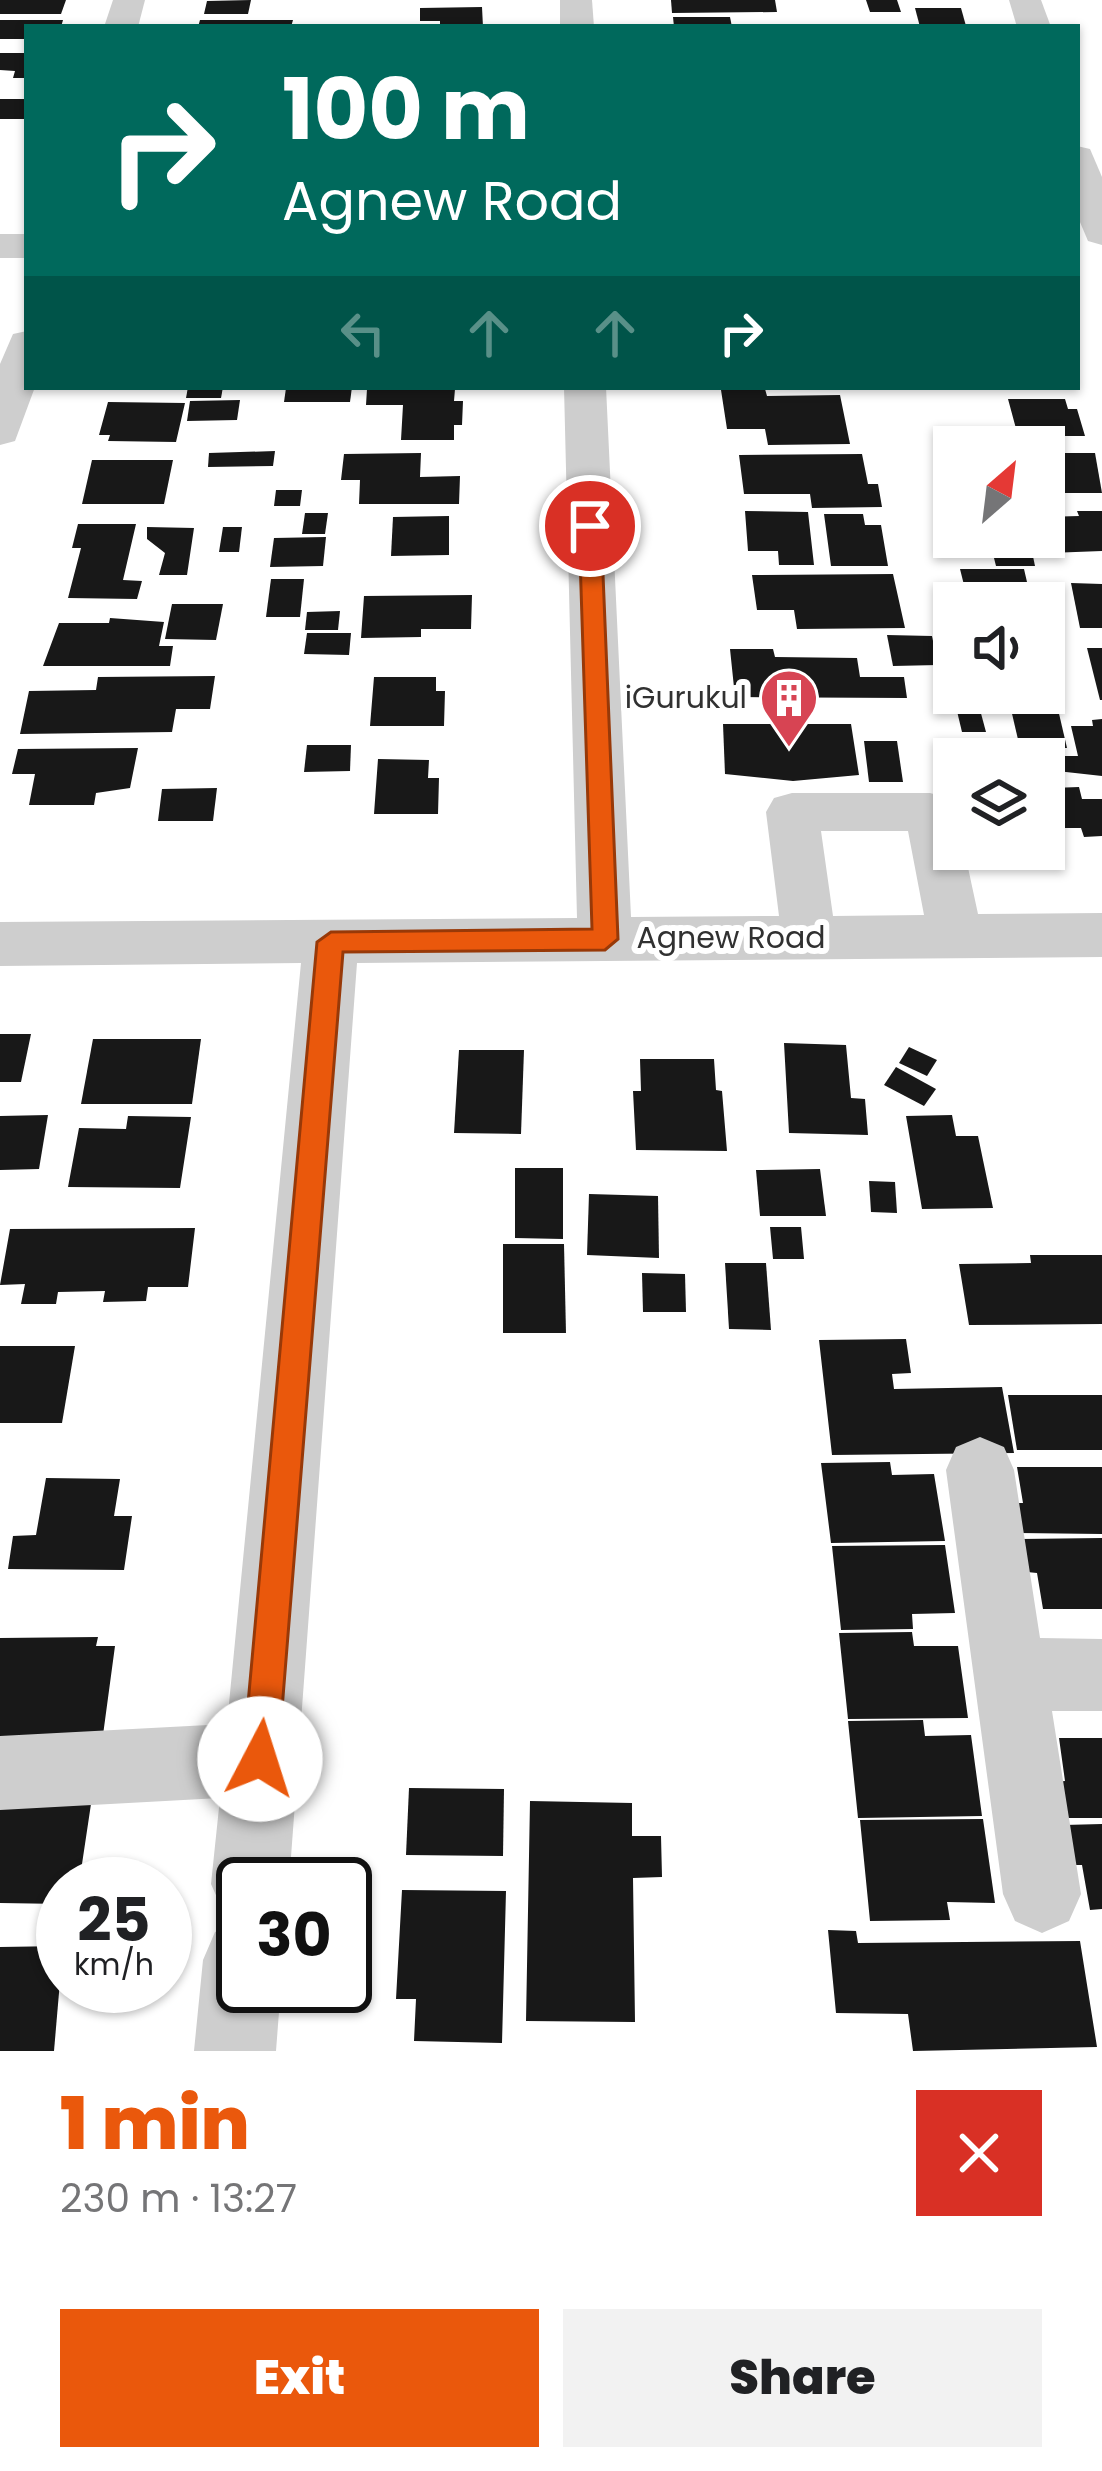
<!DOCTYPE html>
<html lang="en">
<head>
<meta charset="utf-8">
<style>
	body { margin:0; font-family:Poppins,sans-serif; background:#f2f2f2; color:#202124; height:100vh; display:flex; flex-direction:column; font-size:45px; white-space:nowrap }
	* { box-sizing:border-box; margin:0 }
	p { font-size:39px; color:#757577 }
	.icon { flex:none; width:66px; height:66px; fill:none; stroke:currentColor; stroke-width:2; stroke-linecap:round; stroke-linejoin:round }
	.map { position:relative; height:2051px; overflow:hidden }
	.panel { display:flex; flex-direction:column; background:#fff; flex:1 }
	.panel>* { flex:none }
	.hud { position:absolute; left:24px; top:24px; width:1056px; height:366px; border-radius:0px; box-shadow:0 3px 9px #0004; background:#00695c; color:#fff; overflow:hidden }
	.needle { width:78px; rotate:28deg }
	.buttons { position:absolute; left:933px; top:426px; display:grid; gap:24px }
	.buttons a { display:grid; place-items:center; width:132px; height:132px; border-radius:0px; background:#fff; box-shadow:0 3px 9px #0004; font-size:60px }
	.speed { position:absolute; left:36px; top:1857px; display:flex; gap:24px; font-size:60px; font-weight:700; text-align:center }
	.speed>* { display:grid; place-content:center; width:156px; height:156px; border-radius:50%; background:#fff; box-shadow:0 3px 9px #0004; line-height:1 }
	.speed small { font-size:30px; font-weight:400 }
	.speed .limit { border:6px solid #111; border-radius:18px; background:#fff; color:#111 }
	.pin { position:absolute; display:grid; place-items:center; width:102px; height:102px; color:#fff; margin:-51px; border:6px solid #fff; border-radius:50%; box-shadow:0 3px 12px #0007 }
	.me { position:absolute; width:132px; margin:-66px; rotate:5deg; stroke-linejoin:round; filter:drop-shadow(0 0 9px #0008) }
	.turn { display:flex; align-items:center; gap:42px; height:252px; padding:0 60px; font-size:54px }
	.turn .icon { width:156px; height:156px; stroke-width:2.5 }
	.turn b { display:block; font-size:84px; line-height:102px }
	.lanes { display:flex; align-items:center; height:114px; padding:0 60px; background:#0003; justify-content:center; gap:60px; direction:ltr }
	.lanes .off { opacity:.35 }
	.round { display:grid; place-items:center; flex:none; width:126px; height:126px; border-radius:0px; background:#f2f2f2 }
	.headline { display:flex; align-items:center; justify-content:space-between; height:204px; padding:0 60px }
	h1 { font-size:72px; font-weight:800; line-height:90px; color:#ea580c }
	.primary-button { display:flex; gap:24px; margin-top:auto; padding:24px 60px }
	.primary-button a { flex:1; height:138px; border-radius:0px; background:#ea580c; color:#fff; font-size:48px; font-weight:800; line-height:138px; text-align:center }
	.primary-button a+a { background:#f2f2f2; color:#202124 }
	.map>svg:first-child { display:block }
	.building { fill:#181818 }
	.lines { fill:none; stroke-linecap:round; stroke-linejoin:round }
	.minor { fill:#cecece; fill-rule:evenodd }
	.route { fill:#ea580c; stroke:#983908; stroke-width:3 }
	.labels { text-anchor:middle; stroke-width:12; stroke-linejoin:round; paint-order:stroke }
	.poi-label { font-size:30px; fill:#313131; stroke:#fff; text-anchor:end }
	.street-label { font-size:30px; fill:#313131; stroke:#fff }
</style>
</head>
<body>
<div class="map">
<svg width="1102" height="2051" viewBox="0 0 1102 2051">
	<rect width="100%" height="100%" fill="#fff"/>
	<g class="building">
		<path d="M0,0h66l-5,14h-61z"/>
		<path d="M251,0l-3,14h-44l3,-13z"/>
		<path d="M671,0h104l2,12 -105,1z"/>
		<path d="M866,0h31l4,12h-31z"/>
		<path d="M482,7l1,20h-43v-6h-20v-13z"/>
		<path d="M915,8h46l5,18 -46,1z"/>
		<path d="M673,17h57l2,10h-58z"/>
		<path d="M0,20h63l-2,7h-34v12h-27z"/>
		<path d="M200,20h93l-2,7h-93z"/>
		<path d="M0,53h27v25h-14l2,-7 -15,-1z"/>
		<rect x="0" y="99" width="27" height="20"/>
		<path d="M188,387h35l-2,11h-35z"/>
		<path d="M352,387l-2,15h-66l2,-14z"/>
		<path d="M367,389h88l-1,12h9l-1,24h-8v15h-53l2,-35h-37z"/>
		<path d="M765,389l2,7 73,-1 10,49 -82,1 -3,-16h-38l-6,-39z"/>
		<path d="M1008,399h57l3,10h9l8,27h-67z"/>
		<path d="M240,400l-3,20 -50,1 3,-20z"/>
		<path d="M108,402l77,1 -9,39 -68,-1 2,-6h-11z"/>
		<path d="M988,426l7,19 -38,2 -7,-20z"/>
		<path d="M275,451l-2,15 -65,1 1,-14z"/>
		<path d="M421,453l-1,24 40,-1 -1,28h-100l1,-24h-19l3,-26z"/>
		<path d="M1044,453h51l7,40h-58z"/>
		<path d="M862,454l6,30h10l4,23 -70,1 -2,-14h-66l-5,-39z"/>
		<path d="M92,460h81l-9,44h-82z"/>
		<path d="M276,490h26l-2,16h-26z"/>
		<path d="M745,511l63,1 6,53h-35l-1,-14h-30z"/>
		<path d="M1077,511h25v40l-53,2 -5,-36 35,-1z"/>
		<path d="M305,513h23l-3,21h-23z"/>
		<path d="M824,514h39l2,11h16l7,41h-57z"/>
		<path d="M449,516v39l-58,1 2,-39z"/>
		<path d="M78,524h58l-13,56 19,1 -5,18 -69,-1 13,-50h-9z"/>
		<path d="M147,527l47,1 -7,47h-28l6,-22 -18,-14z"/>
		<path d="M223,527h19l-3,25h-20z"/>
		<path d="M326,537l-3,29 -53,1 4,-29z"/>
		<path d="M990,542h40l5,24h-39z"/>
		<path d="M960,569h64l6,26h-42l-2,-10h-22z"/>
		<path d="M893,574l12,54 -108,1 -3,-19h-37l-5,-35z"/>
		<path d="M271,579h33l-4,38h-34z"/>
		<path d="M1071,583l31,1v44h-22z"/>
		<path d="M472,595l-1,34h-50v8l-60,1 3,-42z"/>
		<path d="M172,604h51l-7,36 -51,-1z"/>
		<path d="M340,611l-2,19h-33l2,-18z"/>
		<path d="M110,618l54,4 -5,24h14l-3,20h-127l16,-43h50z"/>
		<path d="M307,633h44l-2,22 -45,-1z"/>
		<path d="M887,635l45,1 6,29 -45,1z"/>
		<path d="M1087,648h15v52h-2z"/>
		<path d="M730,649h43l2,8 82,1 3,19h44l3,21 -172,-1z"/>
		<path d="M215,676l-5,33h-34l-4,23 -152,2 9,-43 67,-1 2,-13z"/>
		<path d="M374,677h62v14h9l-1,35h-74z"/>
		<path d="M1010,705h47l10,43h-47z"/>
		<path d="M979,706l7,26h-24l-6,-25z"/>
		<path d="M1102,719v57l-54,-6 -4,-14h34l-7,-30h22l-1,-6z"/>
		<path d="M723,724h128l8,51 -66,6 -68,-7z"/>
		<path d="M864,741h33l6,41h-34z"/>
		<path d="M307,745h44l-1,26 -46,1z"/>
		<path d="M138,748l-8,40 -34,5 -2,12h-65l6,-31h-23l6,-25z"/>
		<path d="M378,759l51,1 -1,18h11l-1,36h-64z"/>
		<path d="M1044,782l8,6 27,-1 3,12h20v37l-18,1 -3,-9h-37z"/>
		<path d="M217,788l-4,33h-55l4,-32z"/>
		<path d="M0,1034h31l-10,48h-21z"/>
		<path d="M93,1039h108l-9,65h-111z"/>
		<path d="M784,1043l62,2 5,53 14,1 3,36 -79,-2z"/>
		<path d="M909,1047l28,13 -10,16 -28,-13z"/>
		<path d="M459,1050h65l-3,84 -67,-1z"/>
		<path d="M640,1059h74l2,31 6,1 5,60 -91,-1 -3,-59h8z"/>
		<path d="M896,1067l40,22 -12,17 -40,-21z"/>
		<path d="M48,1115l-9,54 -39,1v-54z"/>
		<path d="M952,1115l4,21h22l15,72 -71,1 -16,-93z"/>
		<path d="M128,1116l63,1 -11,71 -112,-1 11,-59 47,1z"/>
		<path d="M515,1168h48v71l-48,-1z"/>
		<path d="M820,1169l6,47h-66l-4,-46z"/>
		<path d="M869,1181l26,1 2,31 -26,-1z"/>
		<path d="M589,1194l69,2 1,62 -72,-3z"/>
		<path d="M770,1227h31l3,32h-31z"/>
		<path d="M195,1228l-7,59h-40l-2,14 -43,1 2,-11 -47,1 -2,12h-35l4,-20 -25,1 10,-56z"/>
		<path d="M503,1244h61l2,89h-63z"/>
		<path d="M1030,1255h72v69l-133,1 -10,-61 72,-1z"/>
		<path d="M725,1263h41l5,67 -42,-1z"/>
		<path d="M642,1273l43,1 1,38h-43z"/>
		<path d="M906,1339l5,34 -19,1 2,15 108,-2 12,66 -182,2 -13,-115z"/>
		<path d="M0,1346h75l-13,77h-62z"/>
		<path d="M1008,1395h94v55h-85z"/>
		<path d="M890,1462l2,13 42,-1 11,67 -114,2 -10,-80z"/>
		<path d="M1017,1467h85v67l-83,-1 -5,-30h9z"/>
		<path d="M46,1478l74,1 -6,37h18l-8,54 -116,-1 5,-33 23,-1z"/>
		<path d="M1102,1538v71h-59l-6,-36 -10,-1 -6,-33z"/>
		<path d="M945,1545l10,68 -43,1 1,15 -72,1 -9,-84z"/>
		<path d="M912,1632l2,14h44l10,72 -120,1 -9,-86z"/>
		<path d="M98,1637l-2,9h19l-12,89 -103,10v-107z"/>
		<path d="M923,1720l2,16 46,-1 11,81 -124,2 -10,-97z"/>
		<path d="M1059,1738h43v80h-41l-6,-36 10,-1z"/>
		<path d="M409,1788l95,1 -1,67 -97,-1z"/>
		<path d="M530,1801l102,2v33h29l1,41 -29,1 2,144 -109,-1z"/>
		<path d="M0,1803l91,1 -12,80h-16v20l-63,-1z"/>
		<path d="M983,1819l12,84 -48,-1 3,18 -80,1 -10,-101z"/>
		<path d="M1102,1824v85l-12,1 -8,-45h-10l-8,-40z"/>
		<path d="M402,1890l104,1 -4,152 -88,-2 2,-42h-20z"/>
		<path d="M828,1930l28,1 2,12 222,-2 17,106 -184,4 -5,-37 -72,-1z"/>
		<path d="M63,1946l-9,105h-54v-104z"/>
	</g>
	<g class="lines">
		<g class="minor">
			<path d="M113,0h32l-7,27h-34z"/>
			<path d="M560,0h32l2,27h-34z"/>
			<path d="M1009,0h32l10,27h-34z"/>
			<path d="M1077,146l13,3 12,28v68l-14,-4 -11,-26z"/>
			<rect x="0" y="234" width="27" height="24"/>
			<path d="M27,331v56h8l-20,54 -15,4v-81l13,-30z"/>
			<path d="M564,387h42l25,530 148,-1 -13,-104 8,-14 18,-5h138l18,5 6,10v41h10l14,65 124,-1v44l-745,6 -68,921h-46v36l-20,-9 -12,-27 9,-86 -220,12v-74l227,-12 74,-761 -301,3v-44l577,-4zM821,831h87l16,84 -91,1z"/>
			<path d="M980,1437l24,10 10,23 26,168 62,1v72h-50l29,183 -12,27 -27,12 -27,-12 -12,-27 -57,-424 10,-23z"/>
			<path d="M243,1920v66h38l-5,65h-82l9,-91 12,-28z"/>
		</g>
	</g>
	<path class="route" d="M590,519l11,7 17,413 -13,11 -262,2 -65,807 -5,13 -13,5 -12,-5 -5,-13 74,-817 14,-10 261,-3 -13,-403z"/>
	<defs>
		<symbol id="building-pin" viewBox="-11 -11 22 30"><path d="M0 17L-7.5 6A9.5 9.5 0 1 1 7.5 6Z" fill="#d74453" stroke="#fff"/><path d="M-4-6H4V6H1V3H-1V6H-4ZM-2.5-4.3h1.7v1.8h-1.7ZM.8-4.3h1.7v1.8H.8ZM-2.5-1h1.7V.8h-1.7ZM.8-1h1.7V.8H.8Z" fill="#fff"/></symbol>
	</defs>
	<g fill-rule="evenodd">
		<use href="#building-pin" x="756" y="665" width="66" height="90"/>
	</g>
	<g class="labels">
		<g class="poi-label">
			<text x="747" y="708">iGurukul</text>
		</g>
		<g class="street-label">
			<text x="731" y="948">Agnew Road</text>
		</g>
	</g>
</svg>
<div class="buttons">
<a><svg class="needle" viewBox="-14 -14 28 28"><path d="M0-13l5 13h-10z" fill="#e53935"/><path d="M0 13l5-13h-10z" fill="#757577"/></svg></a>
<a><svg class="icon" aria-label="sound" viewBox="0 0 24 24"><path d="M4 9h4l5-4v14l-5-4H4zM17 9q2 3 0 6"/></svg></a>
<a><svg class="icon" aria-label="layers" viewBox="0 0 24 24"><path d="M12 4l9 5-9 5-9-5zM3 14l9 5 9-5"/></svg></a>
</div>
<div class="speed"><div>25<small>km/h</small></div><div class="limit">30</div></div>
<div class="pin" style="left:590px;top:526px;background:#d93025"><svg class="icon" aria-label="arrive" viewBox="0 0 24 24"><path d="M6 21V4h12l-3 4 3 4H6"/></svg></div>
<svg class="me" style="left:260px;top:1759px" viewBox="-20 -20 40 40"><circle r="19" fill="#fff"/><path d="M0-13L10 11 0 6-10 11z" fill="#ea580c"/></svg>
<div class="hud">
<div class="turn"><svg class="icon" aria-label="right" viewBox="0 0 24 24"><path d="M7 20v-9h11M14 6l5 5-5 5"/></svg><div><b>100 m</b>Agnew Road</div></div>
<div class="lanes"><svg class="icon off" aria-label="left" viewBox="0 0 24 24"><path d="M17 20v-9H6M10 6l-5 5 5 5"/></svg><svg class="icon off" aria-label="ahead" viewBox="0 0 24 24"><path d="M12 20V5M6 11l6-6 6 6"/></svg><svg class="icon off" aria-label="ahead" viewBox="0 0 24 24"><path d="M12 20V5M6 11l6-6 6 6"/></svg><svg class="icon" aria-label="right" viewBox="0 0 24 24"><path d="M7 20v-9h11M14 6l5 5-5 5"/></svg></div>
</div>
</div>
<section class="panel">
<div class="headline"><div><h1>1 min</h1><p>230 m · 13:27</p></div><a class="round" style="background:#d93025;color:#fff"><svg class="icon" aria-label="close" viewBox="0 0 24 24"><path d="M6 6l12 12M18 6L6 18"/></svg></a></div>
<div class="primary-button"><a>Exit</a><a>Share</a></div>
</section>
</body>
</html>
